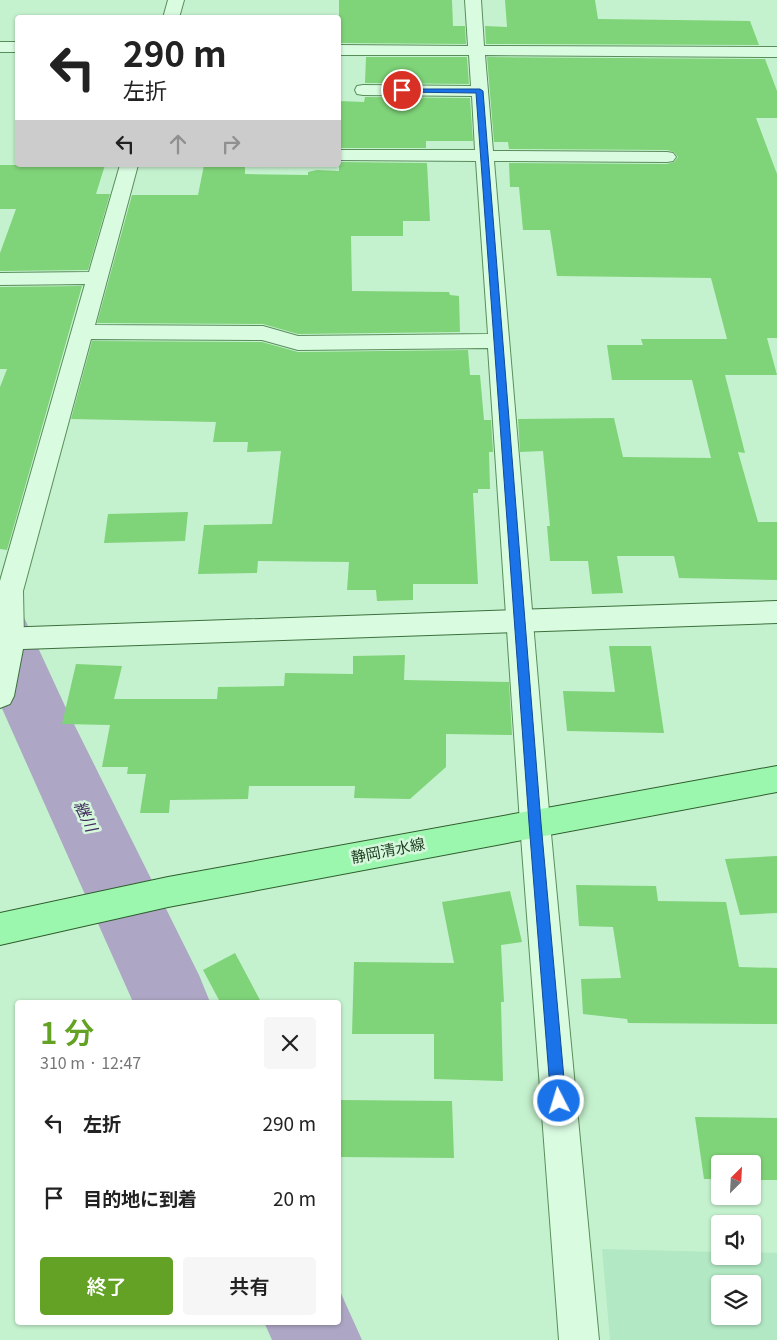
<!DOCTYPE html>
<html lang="ja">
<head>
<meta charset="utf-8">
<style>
	body { margin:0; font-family:Georgia,"Noto Sans JP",serif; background:#f6f6f6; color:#222; height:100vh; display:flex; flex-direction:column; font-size:19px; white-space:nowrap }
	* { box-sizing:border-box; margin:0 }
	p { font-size:16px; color:#767676 }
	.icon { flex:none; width:28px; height:28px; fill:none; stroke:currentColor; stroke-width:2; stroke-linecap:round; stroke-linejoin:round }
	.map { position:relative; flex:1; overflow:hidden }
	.sheet { position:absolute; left:15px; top:1000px; width:326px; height:325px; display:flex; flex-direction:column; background:#fff; border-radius:5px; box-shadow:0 1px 4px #0004 }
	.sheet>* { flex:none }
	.hud { position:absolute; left:15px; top:15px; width:326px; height:152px; border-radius:5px; box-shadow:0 1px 4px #0004; background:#fff; color:#222; overflow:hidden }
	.needle { width:32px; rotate:24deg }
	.buttons { position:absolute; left:711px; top:1155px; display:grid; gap:10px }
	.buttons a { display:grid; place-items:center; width:50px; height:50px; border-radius:5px; background:#fff; box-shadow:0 1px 4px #0004; font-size:25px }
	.pin { position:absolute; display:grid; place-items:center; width:42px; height:42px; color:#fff; margin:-21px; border:2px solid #fff; border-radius:50%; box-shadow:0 1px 5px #0007 }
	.me { position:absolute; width:55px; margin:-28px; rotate:355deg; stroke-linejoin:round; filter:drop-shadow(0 0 4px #0008) }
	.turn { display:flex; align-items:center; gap:18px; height:105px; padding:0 25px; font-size:22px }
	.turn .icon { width:65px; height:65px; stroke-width:2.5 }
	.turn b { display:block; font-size:35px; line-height:42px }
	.lanes { display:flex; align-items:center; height:48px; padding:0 25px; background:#0003; justify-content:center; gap:25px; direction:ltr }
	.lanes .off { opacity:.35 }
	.round { display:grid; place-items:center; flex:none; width:52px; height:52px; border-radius:5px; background:#f6f6f6 }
	.headline { display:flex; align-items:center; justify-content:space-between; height:85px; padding:0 25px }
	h1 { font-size:30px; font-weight:600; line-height:38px; color:#63a224 }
	.action { display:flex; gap:10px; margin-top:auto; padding:10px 25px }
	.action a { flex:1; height:58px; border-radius:5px; background:#63a224; color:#fff; font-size:20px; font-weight:600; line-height:58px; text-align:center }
	.action a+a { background:#f6f6f6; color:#222 }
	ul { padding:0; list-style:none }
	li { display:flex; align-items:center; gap:15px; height:75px; padding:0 25px }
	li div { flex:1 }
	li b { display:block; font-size:19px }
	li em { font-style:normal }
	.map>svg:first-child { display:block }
	.farmland { fill:#b2e8c4; fill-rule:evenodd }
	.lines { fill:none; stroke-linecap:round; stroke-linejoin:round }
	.river { fill:#ada7c5; fill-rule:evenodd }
	.building { fill:#7fd378 }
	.street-casing { stroke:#598e5b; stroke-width:2 }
	.secondary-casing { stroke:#3c703d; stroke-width:2 }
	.primary-casing { stroke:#2f5c2d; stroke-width:2 }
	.street { fill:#d9fbe0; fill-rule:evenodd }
	.secondary { fill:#d9fbe0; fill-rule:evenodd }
	.primary { fill:#9bf7ad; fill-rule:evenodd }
	.route { fill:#1a73e8; stroke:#114b97 }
	.labels { text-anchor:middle; stroke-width:5; stroke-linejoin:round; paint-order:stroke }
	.street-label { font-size:15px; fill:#1e3d1e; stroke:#d5f8dd }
	.water-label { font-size:16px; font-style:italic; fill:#432c5e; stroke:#d5f8dd }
</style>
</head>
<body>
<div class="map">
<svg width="777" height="1340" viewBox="0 0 777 1340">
	<rect width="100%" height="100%" fill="#c5f2ce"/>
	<path class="farmland" d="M602,1249l118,3v4h32l1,-4 24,1v87h-167zM720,1284h32v32h-32z"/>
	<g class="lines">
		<g class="river">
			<path d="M0,605l22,8 43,93 134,269 11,27h-77l-133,-298z"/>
			<path d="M339,1289l23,51h-90l-8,-18h75z"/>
		</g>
	</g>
	<g class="building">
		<path d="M339,0h113l1,26h12l1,18 -127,-1z"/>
		<path d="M505,0h90l3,19 152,2 9,24 -273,-1 -1,-18 22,1z"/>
		<path d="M366,57h101l2,27 -104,-1z"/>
		<path d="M487,57l278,2 12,32v27h-21l21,56v164h-10l10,37h-52l20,78 -7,-1 20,70h19v58l-98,-2 -5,-22h-57l6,37 -31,1 -4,-33h-38l-3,-35h3l-7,-75 -23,1 -2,-33 96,-1 9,39 88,1 -19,-78h-80l-5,-35h36l-2,-6h86l-16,-61 -154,-2 -7,-46h-27l-4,-43h-9l-1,-24 158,1 7,-2 4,-5 -4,-5 -7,-2 -158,-1 -1,-7h-14z"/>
		<path d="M365,97l105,1 3,43h-47v7h-87v-47l25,1z"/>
		<path d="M339,162l88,1 3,58h-27v15h-52l1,55 97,1 1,3 9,1 1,36 -162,2 -35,-10 -166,-1 35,-128h66l6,-30h33v2h8v7l63,1v-3l9,-2 22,1z"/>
		<path d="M0,165h105l-9,29h14l-22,76 -88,1v-18l16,-44h-16z"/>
		<path d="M82,286l-75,264 -7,-1v-162l7,-18h-7v-82z"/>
		<path d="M92,341l170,1 36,10 170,-2 2,25h10l4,45h7l2,32h-4l1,37h-12v4h-5l5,91h-65v16l-36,1 -1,-11h-29l2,-28 -91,-1 -1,12 -59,1 6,-49 68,-1 9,-73 -34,1 1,-10h-35l3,-20 -145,-3z"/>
		<path d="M188,512l-3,29 -81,2 4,-29z"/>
		<path d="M609,646h42l13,87 -97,-2 -4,-40 52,1z"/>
		<path d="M405,655l-1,25 105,2 3,53 -66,-1v33l-36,32 -56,-1 1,-12h-106l-1,13 -78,1 -1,13h-29l6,-39h-19l1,-7h-26l8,-42 -48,-1 14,-60 46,2 -8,33h103l1,-12 66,-1 1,-13 68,1v-18z"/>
		<path d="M777,856v57l-37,2 -15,-56z"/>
		<path d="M576,885l80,1 2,15 68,1 13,65 38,1v56l-149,-1 -1,-4 -44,-5 -2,-35 40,-1 -8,-51 -34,-1z"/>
		<path d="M510,891l12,51 -21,3 3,57h-3l2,79 -69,-2v-45h-82l2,-72 100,1 -12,-61z"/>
		<path d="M235,953l26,49h-41l-17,-32z"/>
		<path d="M339,1100l113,1 2,57 -115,-1z"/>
		<path d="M695,1117l82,1v62h-25v-16h-32v15h-16z"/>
	</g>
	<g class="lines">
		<defs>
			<g id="street">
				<path d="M168,0h16l-5,18h-16z"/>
				<path d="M465,0h16l3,46 293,1v10l-292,-2 8,96 174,1 6,1 3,4 -3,4 -6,1 -173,-1 56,662 49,517h-40l-39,-517 -32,-475 -190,2 -36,-10 -171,-1 -68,252 1,48 -3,8 -10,3 -10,-3 -1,-3v-63l85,-297 -85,1v-12l89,-1 31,-107h18l-43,160 168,1 35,10 190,-2 -12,-173 -137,-1v-10h136l-3,-54 -109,-1 -6,-1 -2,-4 2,-4 6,-1 108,1 -2,-31h-130v-10l129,1z"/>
				<rect x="0" y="42" width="18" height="10"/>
			</g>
			<path id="secondary" d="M777,601v22l-754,26 -9,47 -4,8 -10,4v-80z"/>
			<path id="primary" d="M777,766v26l-609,115 -168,38v-32l168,-36z"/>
		</defs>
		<use href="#street" class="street-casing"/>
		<use href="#secondary" class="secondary-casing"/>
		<use href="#primary" class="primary-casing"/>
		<use href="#street" class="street"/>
		<use href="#secondary" class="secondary"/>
		<use href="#primary" class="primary"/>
	</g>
	<path class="route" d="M399,89h81l3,2 58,732 25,278 -2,5 -5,3 -5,-3 -3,-5 -22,-278 -53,-730 -74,-1z"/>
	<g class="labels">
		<g class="street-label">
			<text transform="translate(388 851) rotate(-11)" y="5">静岡清水線</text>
		</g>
		<g class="water-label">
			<text transform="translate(86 816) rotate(65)" y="6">継川</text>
		</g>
	</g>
</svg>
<div class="buttons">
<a><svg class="needle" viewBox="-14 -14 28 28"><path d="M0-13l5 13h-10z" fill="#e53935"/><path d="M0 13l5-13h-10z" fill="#767676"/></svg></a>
<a><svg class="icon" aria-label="sound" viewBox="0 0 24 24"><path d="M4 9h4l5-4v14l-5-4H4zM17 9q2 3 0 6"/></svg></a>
<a><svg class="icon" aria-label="layers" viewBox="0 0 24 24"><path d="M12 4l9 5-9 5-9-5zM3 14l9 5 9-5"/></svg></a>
</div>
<div class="pin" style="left:402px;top:90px;background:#d93025"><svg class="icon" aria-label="arrive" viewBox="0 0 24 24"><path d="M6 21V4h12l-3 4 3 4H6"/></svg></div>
<svg class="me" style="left:559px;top:1101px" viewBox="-20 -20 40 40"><circle r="17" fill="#1a73e8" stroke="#fff" stroke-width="3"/><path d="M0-11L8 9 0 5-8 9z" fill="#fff"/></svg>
<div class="hud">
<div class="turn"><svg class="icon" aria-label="left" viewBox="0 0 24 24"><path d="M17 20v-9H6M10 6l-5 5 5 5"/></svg><div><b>290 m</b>左折</div></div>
<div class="lanes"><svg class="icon" aria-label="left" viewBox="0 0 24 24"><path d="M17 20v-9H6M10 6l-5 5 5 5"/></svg><svg class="icon off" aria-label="ahead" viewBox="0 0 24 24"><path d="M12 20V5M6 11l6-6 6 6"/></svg><svg class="icon off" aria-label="right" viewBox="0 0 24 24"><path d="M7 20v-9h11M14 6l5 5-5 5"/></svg></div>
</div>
<section class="sheet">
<div class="headline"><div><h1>1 分</h1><p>310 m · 12:47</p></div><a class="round"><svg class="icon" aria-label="close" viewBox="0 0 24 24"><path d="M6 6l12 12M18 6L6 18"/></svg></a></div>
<ul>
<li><svg class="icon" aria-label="left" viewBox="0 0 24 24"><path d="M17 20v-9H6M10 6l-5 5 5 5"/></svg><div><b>左折</b></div><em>290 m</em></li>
<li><svg class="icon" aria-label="arrive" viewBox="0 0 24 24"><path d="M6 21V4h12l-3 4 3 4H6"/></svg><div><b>目的地に到着</b></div><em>20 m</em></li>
</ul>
<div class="action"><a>終了</a><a>共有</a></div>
</section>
</div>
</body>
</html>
